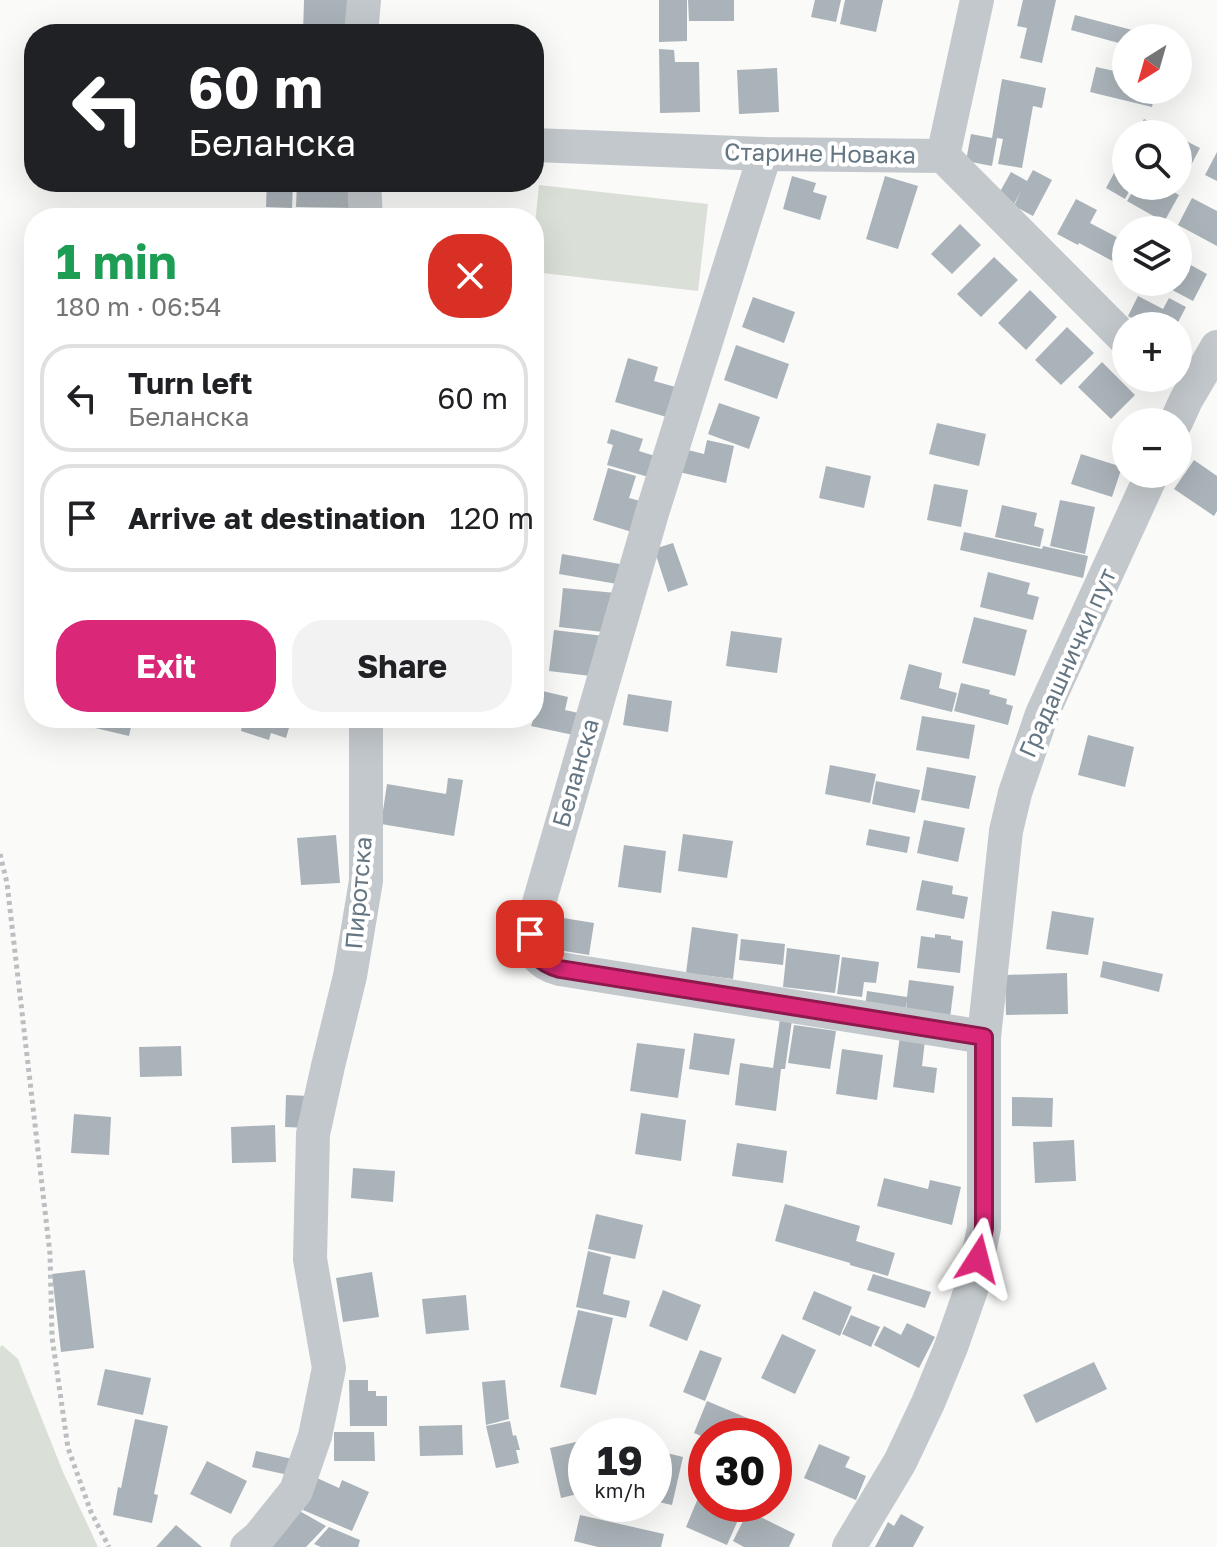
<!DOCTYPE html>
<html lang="en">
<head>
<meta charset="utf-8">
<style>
	body { margin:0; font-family:"Golos Text",sans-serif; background:#f2f2f2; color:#202124; height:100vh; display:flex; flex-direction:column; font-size:30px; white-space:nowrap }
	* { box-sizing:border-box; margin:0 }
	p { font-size:26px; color:#757577 }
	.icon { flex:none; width:44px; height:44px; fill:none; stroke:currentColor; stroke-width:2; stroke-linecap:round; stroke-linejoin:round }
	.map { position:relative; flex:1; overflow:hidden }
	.details { position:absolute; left:24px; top:208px; width:520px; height:520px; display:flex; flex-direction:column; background:#fff; border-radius:32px; box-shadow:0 8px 32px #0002 }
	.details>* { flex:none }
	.banner { position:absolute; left:24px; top:24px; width:520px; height:168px; border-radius:32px; box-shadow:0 8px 32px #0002; background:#202124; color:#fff; overflow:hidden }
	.needle { width:52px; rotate:217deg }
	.controls { position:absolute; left:1112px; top:24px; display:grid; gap:16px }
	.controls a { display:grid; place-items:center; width:80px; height:80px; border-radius:50%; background:#fff; box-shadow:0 8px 32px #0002; font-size:40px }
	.speed { position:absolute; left:568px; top:1418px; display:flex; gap:16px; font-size:40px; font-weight:700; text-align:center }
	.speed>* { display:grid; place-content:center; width:104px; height:104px; border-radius:50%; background:#fff; box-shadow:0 8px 32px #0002; line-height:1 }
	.speed small { font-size:20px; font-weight:400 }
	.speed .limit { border:12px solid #d22; background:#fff; color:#111 }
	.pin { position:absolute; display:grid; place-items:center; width:68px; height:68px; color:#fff; margin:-34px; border-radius:16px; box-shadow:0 4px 12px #0006 }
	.me { position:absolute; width:88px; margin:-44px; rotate:9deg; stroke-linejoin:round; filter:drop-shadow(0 0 6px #0008) }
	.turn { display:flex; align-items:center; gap:28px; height:168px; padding:0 32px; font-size:36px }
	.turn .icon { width:104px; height:104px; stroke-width:2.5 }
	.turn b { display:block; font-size:56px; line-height:68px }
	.round { display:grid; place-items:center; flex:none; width:84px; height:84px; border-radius:32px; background:#f2f2f2 }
	.summary { display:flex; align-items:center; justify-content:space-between; height:136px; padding:0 32px }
	h1 { font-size:48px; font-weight:700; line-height:60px; color:#1e9e55 }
	.primary-button { display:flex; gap:16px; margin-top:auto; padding:16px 32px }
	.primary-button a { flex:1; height:92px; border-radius:32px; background:#db2777; color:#fff; font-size:32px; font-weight:700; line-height:92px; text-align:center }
	.primary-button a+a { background:#f2f2f2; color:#202124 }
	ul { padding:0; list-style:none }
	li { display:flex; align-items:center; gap:24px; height:108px; margin:0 16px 12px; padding:0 16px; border:4px solid #e0e0e0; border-radius:32px }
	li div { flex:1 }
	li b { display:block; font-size:30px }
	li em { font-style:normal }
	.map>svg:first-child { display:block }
	.green { fill:#dadfd7 }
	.building { fill:#aab3b9 }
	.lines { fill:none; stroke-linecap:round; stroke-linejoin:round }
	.path { stroke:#bbbfc2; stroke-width:5; stroke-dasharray:4 4; stroke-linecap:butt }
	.minor { stroke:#c3c8cc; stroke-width:34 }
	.route-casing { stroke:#8e194d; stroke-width:20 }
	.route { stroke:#db2777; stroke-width:14 }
	.labels { text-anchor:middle; stroke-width:8; stroke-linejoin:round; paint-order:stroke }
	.street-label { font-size:24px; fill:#657683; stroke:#fff }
</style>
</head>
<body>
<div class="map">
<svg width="1217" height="1547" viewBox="0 0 1217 1547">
	<rect width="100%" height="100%" fill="#fafaf8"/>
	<g class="green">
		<path d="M539,185l169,19 -10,87 -164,-19v-38z"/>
		<path d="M2,1345l16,14 45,113 35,75h-98v-200z"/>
	</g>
	<g class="building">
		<path d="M304,0h47l-1,34h-47z"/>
		<path d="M659,0h28v41l-28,1z"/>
		<path d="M688,0h46v21h-45z"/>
		<path d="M815,0h26l-5,22 -25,-5z"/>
		<path d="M845,0h38l-7,32 -36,-8z"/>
		<path d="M1023,0h33l-14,63 -22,-5 7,-30 -10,-2z"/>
		<path d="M1075,15l61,16 -2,7h-8v7l-55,-15z"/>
		<path d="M659,49l15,1 1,12h24l1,50 -40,1z"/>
		<path d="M1096,67l28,6 -2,9 4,1v7h30l-4,17 -62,-15z"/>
		<path d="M777,68l2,44 -40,2 -2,-44z"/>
		<path d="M1002,79l44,9 -4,20 -9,-2 -11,62 -24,-4 5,-25 -6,-1 -5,28 -26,-5 5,-27 21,4z"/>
		<path d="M1144,119l29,15h-37z"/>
		<path d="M1178,137l22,11 -10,19 -12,-7z"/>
		<path d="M1126,151v35h6l-7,13 -19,-11z"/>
		<path d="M1217,152v29l-12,-6z"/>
		<path d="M1033,170l19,10 -19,36 -19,-10 7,-15 -8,15 -16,-9 14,-25 16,9z"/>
		<path d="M792,176l24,7 -3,9 14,4 -7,24 -37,-11z"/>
		<path d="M885,176l33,10 -20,63 -32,-10z"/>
		<path d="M267,182h26l-1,26 -26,-1z"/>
		<path d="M297,182h56v26l-57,-1z"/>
		<path d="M1136,186h27l16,9 -15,27 -37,-21z"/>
		<path d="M1192,198l25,13v35l-39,-21z"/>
		<path d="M1076,199l21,11 -7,13 36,19v7l-8,15 -39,-21 -1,2 -21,-11z"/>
		<path d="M293,213l62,2v3h-62z"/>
		<path d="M960,224l21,21 -29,29 -21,-20z"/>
		<path d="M994,257l24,23 -37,37 -24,-23z"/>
		<path d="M1178,258l29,16 -14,27 -36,-19h21z"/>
		<path d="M1030,290l27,27 -31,33 -28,-27z"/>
		<path d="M1138,296l25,13 6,-11 17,9 -10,19h-30l-18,-10z"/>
		<path d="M753,297l42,15 -11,31 -42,-16z"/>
		<path d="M1067,327l27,26 -33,32 -26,-25z"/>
		<path d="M736,345l53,19 -12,35 -53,-19z"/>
		<path d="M628,358l30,9 -4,14 25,7 -9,30 -55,-16z"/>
		<path d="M1102,362l33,33 -24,24 -33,-32z"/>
		<path d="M719,403l41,14 -11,32 -41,-15z"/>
		<path d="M937,423l49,11 -7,32 -50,-12z"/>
		<path d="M611,429l32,10 -4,12 19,6 -6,21 -45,-13 6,-20 -6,-2z"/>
		<path d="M707,440l27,6 -8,37 -47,-11 5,-23 20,5z"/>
		<path d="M1081,454l41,13 -10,30 -41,-13z"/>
		<path d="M1194,460l23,16v35l-3,5 -40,-27z"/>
		<path d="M826,466l45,10 -7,32 -45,-10z"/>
		<path d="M608,468l28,8 -7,22 15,4 -9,31 -42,-13z"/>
		<path d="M934,484l34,6 -7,37 -34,-7z"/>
		<path d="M1060,500l35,7 -10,47 -35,-8z"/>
		<path d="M1002,505l35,8 -3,13 10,3 -4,18 -45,-10z"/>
		<path d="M964,532l78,17 1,-3 45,10 -5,22 -123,-28z"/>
		<path d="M673,543l15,42 -20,7 -14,-43z"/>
		<path d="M562,554l58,10 -3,20 -58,-10z"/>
		<path d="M988,572l42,11 -3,11 12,3 -6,23 -53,-13z"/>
		<path d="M563,588l53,5 -4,40 -53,-6z"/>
		<path d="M974,617l53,13 -12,46 -53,-13z"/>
		<path d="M554,630l50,6 -5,41 -50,-6z"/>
		<path d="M731,631l51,7 -5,35 -51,-7z"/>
		<path d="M909,664l33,9 -3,15 18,5 -5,19 -52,-13z"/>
		<path d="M961,683l29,7 -1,4 18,5 -1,5 7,2 -5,19 -54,-14z"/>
		<path d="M534,689l34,8 -3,13 18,4 -5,22 -47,-10 3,-8z"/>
		<path d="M628,694l44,7 -4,31 -45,-7z"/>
		<path d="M922,716l53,9 -6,34 -53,-9z"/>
		<path d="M93,718h40l-4,18 -38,-9z"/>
		<path d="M233,718h59l-6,20 -15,-5 -2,7 -28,-9 1,-6 -10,-3z"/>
		<path d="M1088,735l46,12 -9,40 -47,-12z"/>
		<path d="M830,765l46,9 -6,29 -45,-9z"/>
		<path d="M927,767l49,9 -7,33 -48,-9z"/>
		<path d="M448,778l15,2 -9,56 -73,-12 6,-40 59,10z"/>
		<path d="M876,781l44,9 -5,23 -43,-9z"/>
		<path d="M924,820l41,8 -7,34 -41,-9z"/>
		<path d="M869,829l41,8 -3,16 -41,-8z"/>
		<path d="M683,834l50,7 -6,37 -49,-7z"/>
		<path d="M336,835l4,48 -39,2 -4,-47z"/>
		<path d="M624,845l42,6 -5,42 -43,-6z"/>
		<path d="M922,880l31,6 -1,8 16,3 -4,22 -48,-9z"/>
		<path d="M1052,911l42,7 -6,37 -42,-6z"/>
		<path d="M551,916l43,7 -5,32 -43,-7z"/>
		<path d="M692,927l46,7 -5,45 -47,-6z"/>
		<path d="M935,934l16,2v3l12,2 -3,32 -43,-5 4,-32 14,2z"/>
		<path d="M741,939l44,5 -2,21 -44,-5z"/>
		<path d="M787,948l53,7 -5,38 -52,-6z"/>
		<path d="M842,957l37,5 -3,21 -12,-1 -2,15 -25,-3z"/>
		<path d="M1103,961l60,13 -4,18 -59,-15z"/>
		<path d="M1067,973l1,41 -62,1 -1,-40z"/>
		<path d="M909,980l45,6 -5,40 -44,-6 2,-19 -4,19 -39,-5 3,-24 40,6z"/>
		<path d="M780,1019l12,1 -7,49h-4l-5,42 -41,-6 5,-42 33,5z"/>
		<path d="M794,1025l42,6 -6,38 -42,-6z"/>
		<path d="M694,1033l41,6 -6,36 -40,-6z"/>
		<path d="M900,1036l25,4 -3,26 15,2 -3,25 -41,-6z"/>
		<path d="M637,1043l48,6 -7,49 -48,-7z"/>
		<path d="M181,1046l1,30 -42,1 -1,-30z"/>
		<path d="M842,1049l41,6 -6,45 -41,-6z"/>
		<path d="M286,1095l24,1 -1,32 -24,-1z"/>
		<path d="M1012,1097l41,1 -1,29 -40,-1z"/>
		<path d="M641,1113l45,7 -5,41 -46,-7z"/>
		<path d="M74,1114l37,3 -2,38 -38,-2z"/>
		<path d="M275,1125l1,37 -44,1 -1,-36z"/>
		<path d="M1074,1140l2,41 -41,2 -2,-41z"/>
		<path d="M737,1143l50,8 -4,32 -51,-7z"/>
		<path d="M353,1168l42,3 -2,31 -42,-4z"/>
		<path d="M884,1178l44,11 2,-9 31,7 -9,38 -75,-19z"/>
		<path d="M785,1204l75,22 -4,15 39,12 -7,23 -38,-11v-2l-75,-22z"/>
		<path d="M596,1214l47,11 -8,34 -47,-10z"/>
		<path d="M588,1251l23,6 -8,37 27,7 -4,17 -50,-11z"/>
		<path d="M85,1270l9,78 -33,4 -9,-78z"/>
		<path d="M372,1272l7,45 -36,5 -7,-44z"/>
		<path d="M873,1274l58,18 -6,16 -58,-18z"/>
		<path d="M663,1290l38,15 -14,36 -38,-15z"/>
		<path d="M814,1291l38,16 -12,29 -38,-17z"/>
		<path d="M466,1295l3,35 -43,4 -4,-35z"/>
		<path d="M578,1310l35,8 -17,77 -36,-8z"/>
		<path d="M851,1315l29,12 -9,20 -29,-13z"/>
		<path d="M907,1323l28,14 -16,31 -45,-23 10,-19 17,9z"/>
		<path d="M782,1334l34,16 -21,44 -34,-16z"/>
		<path d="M700,1350l22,8 -17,43 -22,-9z"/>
		<path d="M1094,1362l13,27 -71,34 -13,-28z"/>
		<path d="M105,1369l46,9 -8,37 -46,-10z"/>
		<path d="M349,1380h19v11h8v5h11v30h-37z"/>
		<path d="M505,1380l4,39 -23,6 -4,-43z"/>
		<path d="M707,1401l45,19 -7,16h-39v2l-12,-5z"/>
		<path d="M135,1419l33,7 -14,68 4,1 -6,28 -39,-8 5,-28 3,1z"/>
		<path d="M510,1421l3,15 3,-1 4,15h-4l3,13 -23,5 -10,-42z"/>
		<path d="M462,1425l1,30 -43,1 -1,-30z"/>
		<path d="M334,1432h40l1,29h-41z"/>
		<path d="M580,1441l6,28v23l-25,6 -11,-50z"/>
		<path d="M819,1444l31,13 -5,10 21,9 -10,24 -52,-22z"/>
		<path d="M654,1450l29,7 -11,48 -18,-4z"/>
		<path d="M256,1451l41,9 -4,16 -41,-9z"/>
		<path d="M207,1461l40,20 -16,33 -41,-20z"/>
		<path d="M317,1478l22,10 3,-8 27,12 -17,39 -49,-21z"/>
		<path d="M701,1491l5,2v11h10l-2,6 24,10 -11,25 -41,-18z"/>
		<path d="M599,1504h24l-2,6z"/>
		<path d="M296,1509l30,17 -20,21h-45z"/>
		<path d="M748,1511l47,23 -6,13h-45l-11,-6z"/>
		<path d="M901,1514l23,13 -11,20h-38l13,-25 6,4z"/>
		<path d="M580,1515l84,19 -3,13h-63l-24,-6z"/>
		<path d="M176,1525l26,22h-46z"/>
		<path d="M329,1527l31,13 -2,7h-37l-7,-3z"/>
	</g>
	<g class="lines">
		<path class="path" d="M0,854l7,29 43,371 2,83 16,111 23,64 18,35"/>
		<g class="minor">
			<path d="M361,34l3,-34"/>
			<path d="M534,145l231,9 178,2 183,184"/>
			<path d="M765,154l-113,359 -122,421c1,19 11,30 30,35l424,68"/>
			<path d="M943,156l34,-156"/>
			<path d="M364,182l2,36"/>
			<path d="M1176,422l10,-22 31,-53"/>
			<path d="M247,1547l12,-10 37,-46 19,-55 14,-68 -19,-109 3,-125 15,-68 22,-90 16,-95v-163"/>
			<path d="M849,1547l51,-85 28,-59 23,-56 20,-57 13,-62v-191l22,-206 9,-38 27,-79 110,-240"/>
		</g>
	</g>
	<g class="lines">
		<defs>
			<path id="route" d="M530,934c1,19 11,30 30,35l424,68v191l-6,31"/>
		</defs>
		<use href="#route" class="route-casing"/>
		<use href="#route" class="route"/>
	</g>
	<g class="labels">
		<g class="street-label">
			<text transform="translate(820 154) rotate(1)" y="8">Старине Новака</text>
			<text transform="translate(1068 663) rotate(-66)" y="8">Градашнички пут</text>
			<text transform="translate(576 773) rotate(-74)" y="8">Беланска</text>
			<text transform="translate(359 893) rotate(-85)" y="8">Пиротска</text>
		</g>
	</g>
</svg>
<div class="controls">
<a><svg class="needle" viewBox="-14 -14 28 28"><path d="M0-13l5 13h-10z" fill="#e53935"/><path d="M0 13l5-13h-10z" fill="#757577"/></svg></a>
<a><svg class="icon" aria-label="search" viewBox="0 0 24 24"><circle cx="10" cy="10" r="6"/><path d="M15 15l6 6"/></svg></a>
<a><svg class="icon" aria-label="layers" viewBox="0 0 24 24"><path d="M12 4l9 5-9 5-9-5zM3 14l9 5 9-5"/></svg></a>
<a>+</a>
<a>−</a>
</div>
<div class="speed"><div>19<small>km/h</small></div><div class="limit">30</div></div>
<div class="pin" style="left:530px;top:934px;background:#d93025"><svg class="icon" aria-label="arrive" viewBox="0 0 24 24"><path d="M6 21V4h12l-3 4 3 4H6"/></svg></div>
<svg class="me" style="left:978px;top:1259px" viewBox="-20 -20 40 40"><path d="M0-17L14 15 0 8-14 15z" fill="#db2777" stroke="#fff" stroke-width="4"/></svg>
<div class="banner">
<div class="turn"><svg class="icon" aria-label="left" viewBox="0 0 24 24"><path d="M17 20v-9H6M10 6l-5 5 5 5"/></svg><div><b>60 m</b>Беланска</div></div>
</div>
<section class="details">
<div class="summary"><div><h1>1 min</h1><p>180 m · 06:54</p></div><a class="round" style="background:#d93025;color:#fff"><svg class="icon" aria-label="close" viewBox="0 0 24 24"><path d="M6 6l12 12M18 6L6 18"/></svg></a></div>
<ul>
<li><svg class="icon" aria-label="left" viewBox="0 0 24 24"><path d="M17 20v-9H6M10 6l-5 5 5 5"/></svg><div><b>Turn left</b><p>Беланска</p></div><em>60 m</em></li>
<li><svg class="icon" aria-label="arrive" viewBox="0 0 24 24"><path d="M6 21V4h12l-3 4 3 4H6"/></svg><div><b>Arrive at destination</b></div><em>120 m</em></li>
</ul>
<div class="primary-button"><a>Exit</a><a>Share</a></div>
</section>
</div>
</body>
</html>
